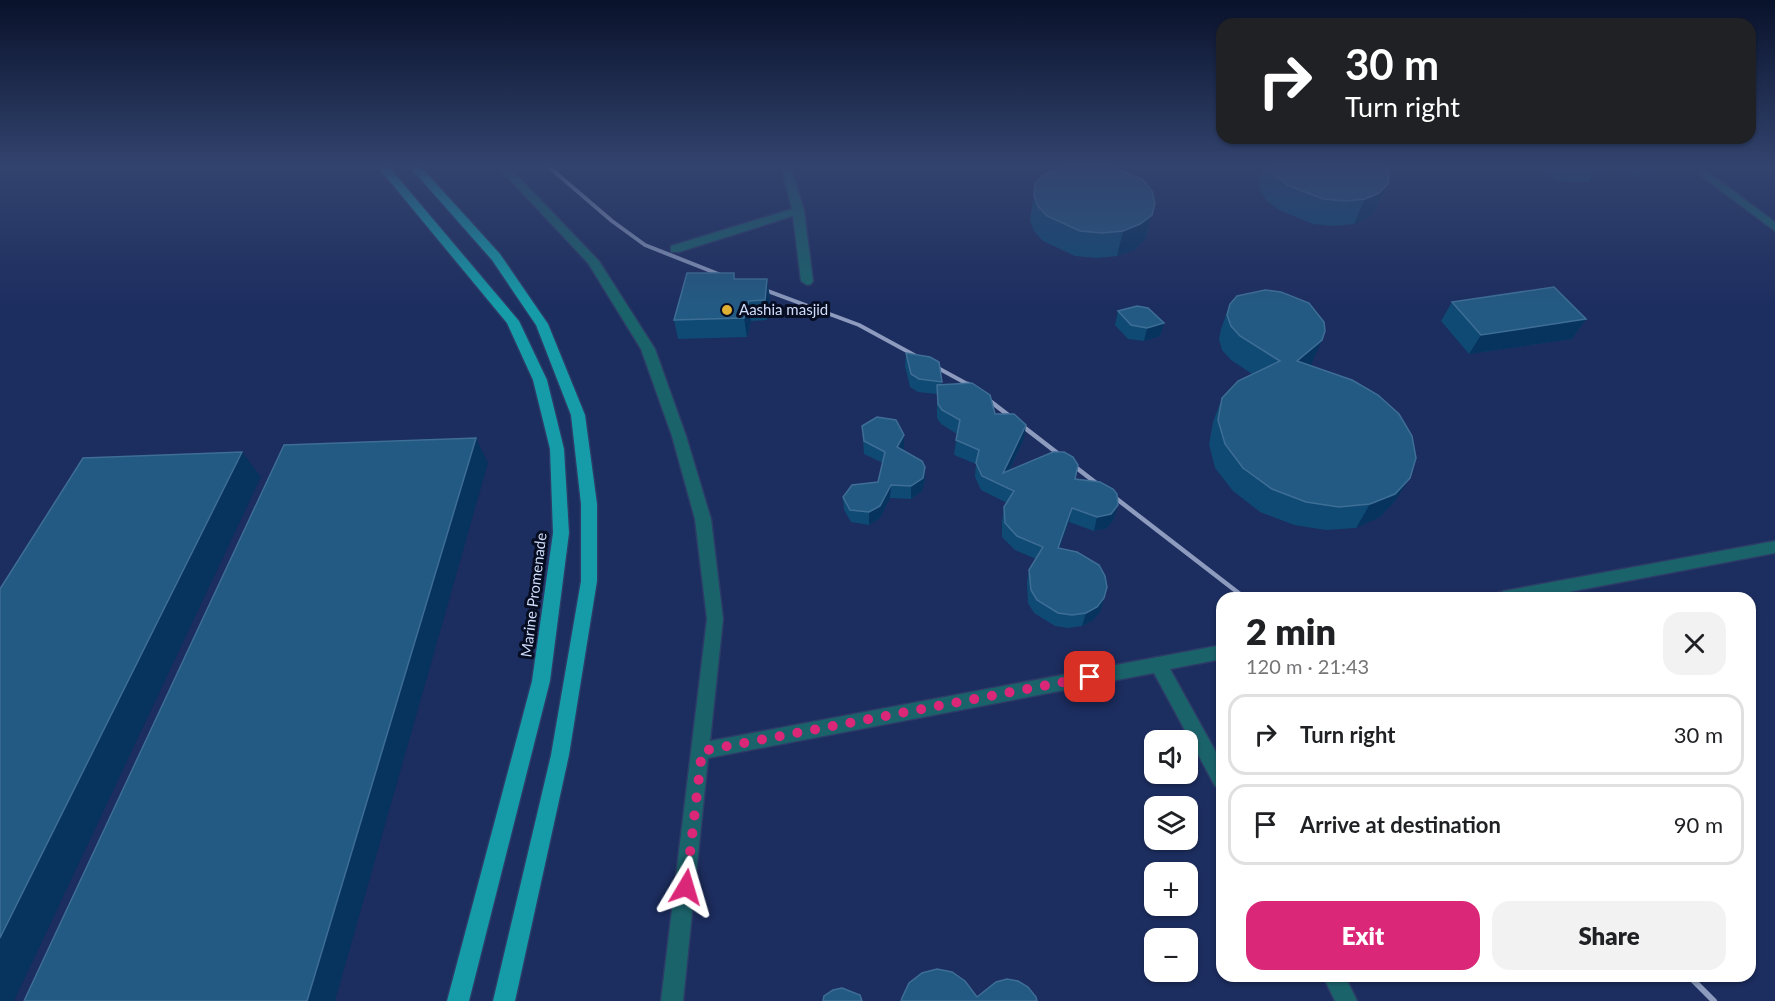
<!DOCTYPE html>
<html lang="en">
<head>
<meta charset="utf-8">
<style>
	body { margin:0; font-family:Lato,sans-serif; background:#f2f2f2; color:#202124; height:100vh; display:flex; flex-direction:column; font-size:22px; white-space:nowrap }
	* { box-sizing:border-box; margin:0 }
	p { font-size:20px; color:#757577 }
	.icon { flex:none; width:33px; height:33px; fill:none; stroke:currentColor; stroke-width:2; stroke-linecap:round; stroke-linejoin:round }
	.map { position:relative; flex:1; overflow:hidden }
	.side { position:absolute; left:1216px; top:592px; width:540px; height:390px; display:flex; flex-direction:column; background:#fff; border-radius:18px; box-shadow:0 2px 4px #0004 }
	.side>* { flex:none }
	.hud { position:absolute; left:1216px; top:18px; width:540px; height:126px; border-radius:18px; box-shadow:0 2px 4px #0004; background:#202124; color:#fff; overflow:hidden }
	.tools { position:absolute; left:1144px; top:730px; display:grid; gap:12px }
	.tools a { display:grid; place-items:center; width:54px; height:54px; border-radius:12px; background:#fff; box-shadow:0 2px 4px #0004; font-size:30px }
	.pin { position:absolute; display:grid; place-items:center; width:51px; height:51px; color:#fff; margin:-26px; border-radius:12px; box-shadow:0 3px 9px #0006 }
	.me { position:absolute; width:66px; margin:-33px; rotate:7deg; stroke-linejoin:round; filter:drop-shadow(0 0 4px #0008) }
	.turn { display:flex; align-items:center; gap:21px; height:126px; padding:0 30px; font-size:27px }
	.turn .icon { width:78px; height:78px; stroke-width:2.5 }
	.turn b { display:block; font-size:42px; line-height:51px }
	.round { display:grid; place-items:center; flex:none; width:63px; height:63px; border-radius:18px; background:#f2f2f2 }
	.headline { display:flex; align-items:center; justify-content:space-between; height:102px; padding:0 30px }
	h1 { font-size:36px; font-weight:800; line-height:45px }
	.button { display:flex; gap:12px; margin-top:auto; padding:12px 30px }
	.button a { flex:1; height:69px; border-radius:18px; background:#db2777; color:#fff; font-size:24px; font-weight:800; line-height:69px; text-align:center }
	.button a+a { background:#f2f2f2; color:#202124 }
	ul { padding:0; list-style:none }
	li { display:flex; align-items:center; gap:18px; height:81px; margin:0 12px 9px; padding:0 18px; border:3px solid #e0e0e0; border-radius:18px }
	li div { flex:1 }
	li b { display:block; font-size:22px }
	li em { font-style:normal }
	.map>svg:first-child { display:block }
	.built { fill:#1c2d5f; fill-rule:evenodd }
	.lines { fill:none; stroke-linecap:round; stroke-linejoin:round }
	.minor-casing { stroke:#2c3b67; stroke-width:3 }
	.major-casing { stroke:#2c3b67; stroke-width:3 }
	.minor { fill:#1b636b; fill-rule:evenodd }
	.major { fill:#169ca9; fill-rule:evenodd }
	.rail-far2 { stroke:#8d9bbe; stroke-width:4 }
	.rail-far1 { stroke:#8d9bbe; stroke-width:4.5 }
	.rail { stroke:#8d9bbe; stroke-width:6 }
	.wall { fill:#0f4a74 }
	.shaded-wall { fill:#07335f }
	.building { fill:#235a83; stroke:#3e6e96; stroke-width:1.5 }
	.route { stroke:#db2777; stroke-width:10; stroke-dasharray:0 18 }
	.poi-dot { fill:#e0b034; stroke:#060d21; stroke-width:2 }
	.labels { text-anchor:middle; stroke-width:6; stroke-linejoin:round; paint-order:stroke }
	.poi-label { font-size:15px; fill:#d0ddfb; stroke:#060d21; text-anchor:start }
	.street-label { font-size:15px; fill:#d0ddfb; stroke:#060d21 }
</style>
</head>
<body>
<div class="map">
<svg width="1775" height="1001" viewBox="0 0 1775 1001">
	<rect width="100%" height="100%" fill="#11214f"/>
	<path class="built" d="M0,167h1775v834h-1775zM1222,598h528v378h-528zM1155,741h33v33h-33zM1155,807h33v33h-33zM1155,873h33v33h-33zM1155,939h33v33h-33z"/>
	<g class="lines">
		<defs>
			<g id="minor">
				<path d="M498,167h11l90,94 56,88 31,87 25,83 12,100 -13,122 512,-96v14l-52,10 52,94v26l-7,-3 -61,-113 -446,85 -25,243h-22l46,-382 -12,-100 -23,-83 -31,-87 -53,-86z"/>
				<path d="M781,167h10l13,44 9,70 -2,3 -4,1 -6,-4 -8,-65 -114,36h-8v-6l121,-37z"/>
				<path d="M1689,167h12l74,55v9z"/>
				<path d="M1775,541v12l-238,45h-41l2,-5 6,-2z"/>
				<path d="M1323,976h22l12,25h-22z"/>
			</g>
			<g id="major">
				<path d="M378,167h11l130,154 28,59 17,69 5,84 -19,148 -81,320h-22l85,-320 21,-148 -3,-84 -17,-69 -26,-57z"/>
				<path d="M410,167h11l79,87 48,70 37,91 12,89v77l-28,174 -54,246h-22l58,-246 30,-174v-77l-10,-89 -35,-90 -44,-65z"/>
			</g>
		</defs>
		<use href="#minor" class="minor-casing"/>
		<use href="#major" class="major-casing"/>
		<use href="#minor" class="minor"/>
		<use href="#major" class="major"/>
		<g class="rail-far2">
			<path d="M549,167l63,54 33,24 86,34"/>
			<path d="M754,286l105,39 112,61"/>
		</g>
		<path class="rail-far1" d="M968,384l277,214"/>
		<path class="rail" d="M1689,976l25,25"/>
	</g>
	<g class="wall">
		<path d="M1264,167h122l2,17 -12,25 -8,9 -14,6 -20,2 -21,-2 -34,-14 -12,-9 -7,-11v-10z"/>
		<path d="M1536,167h131l-4,5 -23,5 -31,-7 -21,12h-21l-13,-3z"/>
		<path d="M1034,195l115,33 -4,12 -11,10 -17,6 -20,2 -22,-2 -32,-15 -9,-10 -4,-11z"/>
		<path d="M734,273l1,6h32l3,19 -3,22 -16,1 -4,16 -69,2 -4,-19z"/>
		<path d="M1452,302l134,17 -14,20 -103,15 -28,-33z"/>
		<path d="M1230,304l92,36 -12,25 85,136 -15,16 -24,11 -30,2 -32,-5 -34,-13 -27,-21 -18,-23 -6,-24 4,-22 9,-24 30,-24 -21,-14 -9,-10 -3,-11 2,-10z"/>
		<path d="M1118,311l46,12 -4,13 -16,5 -16,-2 -13,-14z"/>
		<path d="M906,353l36,29 -1,3 54,29 29,25 -15,32 66,8 39,40 -7,9 -13,3 -25,-9 -10,26 45,50 -4,14 -7,8 -11,6 -13,2 -14,-2 -21,-13 -6,-10 -1,-20 2,-13 7,-11 -21,-9 -13,-13v-16l2,-14 3,-4 -26,-13 -6,-13 1,-13 -22,-9 3,-21 -16,-10 -4,-6v-24l-19,-2 -8,-5 -5,-21z"/>
		<path d="M862,426l42,9v13l-2,2 23,30 -3,11 -11,8 -21,-1 -10,20 -11,7 -18,-3 -7,-12 -1,-13 35,-15 5,-19 -19,-9z"/>
	</g>
	<g class="shaded-wall">
		<path d="M1598,167h12l-1,3 -21,12z"/>
		<path d="M1647,167h20l-4,5 -23,5z"/>
		<path d="M1388,184l-12,25 -8,9 -14,6 11,-25z"/>
		<path d="M1155,203l-10,37 -11,10 -17,6 6,-25z"/>
		<path d="M767,279l3,19 -3,22 -2,-20z"/>
		<path d="M749,301l2,20 -4,16 -3,-19z"/>
		<path d="M1586,319l-14,20 -103,15 12,-19z"/>
		<path d="M1164,323l-4,13 -16,5 3,-13z"/>
		<path d="M1322,340l-11,25 -25,20 11,-24z"/>
		<path d="M1026,425l-2,14 -22,46 1,-12z"/>
		<path d="M904,435v13l-7,12v-13z"/>
		<path d="M476,438l12,25 -153,538h-28z"/>
		<path d="M242,452l19,25 -247,524h-14v-63z"/>
		<path d="M925,467v13l-3,11 -11,8v-13z"/>
		<path d="M1410,478l-15,23 -15,16 -24,11 14,-24z"/>
		<path d="M891,485l-1,13 -10,20 -11,7v-13z"/>
		<path d="M1118,505l-4,14 -7,9 -13,3 3,-14z"/>
		<path d="M1072,508l-3,14 -15,40 4,-14z"/>
		<path d="M1104,598l-4,14 -7,8 -11,6 4,-13z"/>
	</g>
	<g class="building">
		<path d="M1063,167h50l29,12 10,12 3,12 -3,12 -12,9 -17,7 -21,2 -22,-2 -33,-15 -9,-10 -4,-11 1,-11 8,-9z"/>
		<path d="M1270,167h116l3,6 -1,11 -9,9 -14,6 -20,2 -22,-2 -35,-14 -12,-9z"/>
		<path d="M687,273h47v6h33l-2,21 -16,1 -5,17 -70,2z"/>
		<path d="M1554,287l32,32 -105,16 -29,-33z"/>
		<path d="M1265,290l16,2 28,11 15,19 1,9 -3,9 -25,21 55,19 26,15 21,19 13,22 4,22 -6,20 -15,16 -25,10 -31,3 -33,-5 -34,-13 -29,-21 -18,-24 -7,-24 4,-22 16,-17 42,-20 -40,-25 -9,-10 -4,-11 3,-11 7,-8z"/>
		<path d="M1137,306l11,2 16,15 -17,5 -16,-3 -13,-14z"/>
		<path d="M906,353l24,4 9,5 3,20 -23,-3 -8,-5z"/>
		<path d="M972,383l18,12 5,19h19l12,11 -23,48 50,-21h11l9,5 5,8 -3,14 25,3 13,7 4,5 1,11 -7,9 -14,3 -25,-9 -14,40 19,4 22,13 6,11 2,11 -3,11 -7,9 -11,6 -14,2 -14,-2 -21,-13 -6,-10 -2,-20 14,-23 -26,-11 -12,-13 -1,-16 10,-16 -32,-15 -6,-13 3,-13 -23,-10 4,-20 -18,-10 -4,-6 -1,-19z"/>
		<path d="M877,417l19,3 8,15 -7,12 25,14 3,6 -2,11 -12,8 -20,-1 -11,21 -11,6 -19,-2 -7,-13 9,-12 26,-3 7,-30 -21,-11 -2,-15z"/>
		<path d="M476,438l-169,563h-283l260,-556z"/>
		<path d="M242,452l-242,486v-349l83,-131z"/>
		<path d="M937,969l15,3 13,9 12,16 19,-15 11,-3 11,2 10,6 8,10 1,4h-136l1,-3 7,-15 13,-10z"/>
		<path d="M842,988l18,7 2,6h-39l1,-5 9,-6z"/>
	</g>
	<linearGradient id="sky" x2="0" y2="1"><stop stop-color="#09122b"/><stop offset="0.54" stop-color="#32436e"/><stop offset="1" stop-color="#32436e" stop-opacity="0"/></linearGradient>
	<rect width="1775" height="307" fill="url(#sky)"/>
	<g class="lines">
		<path class="route" d="M686,887l16,-136 388,-74"/>
	</g>
	<circle class="poi-dot" cx="727" cy="310" r="6"/>
	<g class="labels">
		<g class="poi-label">
			<text x="739" y="315">Aashia masjid</text>
		</g>
		<g class="street-label">
			<text transform="translate(534 595) rotate(-83)" y="5">Marine Promenade</text>
		</g>
	</g>
</svg>
<div class="tools">
<a><svg class="icon" aria-label="sound" viewBox="0 0 24 24"><path d="M4 9h4l5-4v14l-5-4H4zM17 9q2 3 0 6"/></svg></a>
<a><svg class="icon" aria-label="layers" viewBox="0 0 24 24"><path d="M12 4l9 5-9 5-9-5zM3 14l9 5 9-5"/></svg></a>
<a>+</a>
<a>−</a>
</div>
<div class="pin" style="left:1090px;top:677px;background:#d93025"><svg class="icon" aria-label="arrive" viewBox="0 0 24 24"><path d="M6 21V4h12l-3 4 3 4H6"/></svg></div>
<svg class="me" style="left:686px;top:887px" viewBox="-20 -20 40 40"><path d="M0-17L14 15 0 8-14 15z" fill="#db2777" stroke="#fff" stroke-width="4"/></svg>
<div class="hud">
<div class="turn"><svg class="icon" aria-label="right" viewBox="0 0 24 24"><path d="M7 20v-9h11M14 6l5 5-5 5"/></svg><div><b>30 m</b>Turn right</div></div>
</div>
<section class="side">
<div class="headline"><div><h1>2 min</h1><p>120 m · 21:43</p></div><a class="round"><svg class="icon" aria-label="close" viewBox="0 0 24 24"><path d="M6 6l12 12M18 6L6 18"/></svg></a></div>
<ul>
<li><svg class="icon" aria-label="right" viewBox="0 0 24 24"><path d="M7 20v-9h11M14 6l5 5-5 5"/></svg><div><b>Turn right</b></div><em>30 m</em></li>
<li><svg class="icon" aria-label="arrive" viewBox="0 0 24 24"><path d="M6 21V4h12l-3 4 3 4H6"/></svg><div><b>Arrive at destination</b></div><em>90 m</em></li>
</ul>
<div class="button"><a>Exit</a><a>Share</a></div>
</section>
</div>
</body>
</html>
